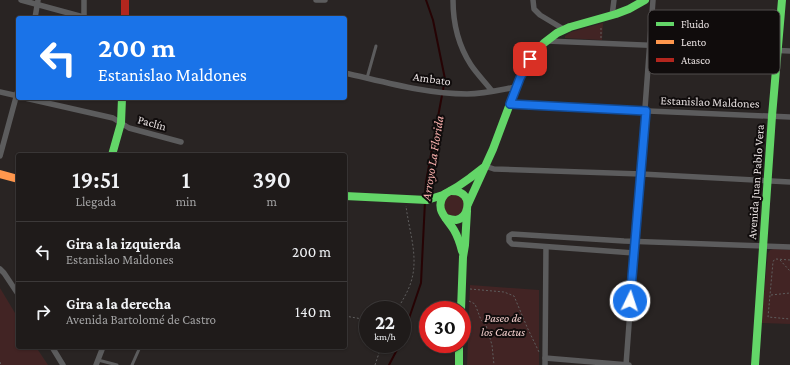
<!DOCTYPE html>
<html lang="es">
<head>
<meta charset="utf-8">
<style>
	body { margin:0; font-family:"Crimson Pro",serif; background:#2c2827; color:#f1f3f6; height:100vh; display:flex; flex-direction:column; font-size:15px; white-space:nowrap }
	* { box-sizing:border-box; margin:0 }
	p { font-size:13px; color:#a1a1a2 }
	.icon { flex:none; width:22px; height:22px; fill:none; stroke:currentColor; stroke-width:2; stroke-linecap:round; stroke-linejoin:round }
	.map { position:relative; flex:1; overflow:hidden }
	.panel { position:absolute; left:16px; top:153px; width:331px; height:196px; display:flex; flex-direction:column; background:#1f1b1a; border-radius:4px; box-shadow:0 1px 3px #0004,0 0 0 1px #3c3939 }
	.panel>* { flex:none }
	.hud { position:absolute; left:16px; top:16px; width:331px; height:84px; border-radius:4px; box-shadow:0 1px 3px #0004,0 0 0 1px #3c3939; background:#1a73e8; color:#fff; overflow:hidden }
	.speed { position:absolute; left:359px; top:301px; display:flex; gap:8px; font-size:20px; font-weight:700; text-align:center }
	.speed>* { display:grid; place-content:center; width:52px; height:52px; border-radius:50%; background:#1f1b1a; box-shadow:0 1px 3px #0004,0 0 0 1px #3c3939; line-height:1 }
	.speed small { font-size:10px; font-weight:400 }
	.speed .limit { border:6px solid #d22; background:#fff; color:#111 }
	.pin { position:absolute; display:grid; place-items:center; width:34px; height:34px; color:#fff; margin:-17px; border-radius:8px; box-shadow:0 2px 6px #0006 }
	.me { position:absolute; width:44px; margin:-22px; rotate:4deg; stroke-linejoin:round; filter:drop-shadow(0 0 3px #0008) }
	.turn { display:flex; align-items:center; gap:14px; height:84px; padding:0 16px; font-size:18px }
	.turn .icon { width:52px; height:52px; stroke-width:2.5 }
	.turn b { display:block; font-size:28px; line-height:34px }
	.eta { display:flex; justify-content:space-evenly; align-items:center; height:68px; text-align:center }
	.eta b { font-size:24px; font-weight:600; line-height:28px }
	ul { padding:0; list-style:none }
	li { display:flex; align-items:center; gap:12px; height:60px; padding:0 16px; border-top:1px solid #3c3939 }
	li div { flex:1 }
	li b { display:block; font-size:15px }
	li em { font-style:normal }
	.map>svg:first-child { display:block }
	.green { fill:#422424 }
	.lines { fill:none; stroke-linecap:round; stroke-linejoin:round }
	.stream { stroke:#260304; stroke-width:2 }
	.path { stroke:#5f5e5e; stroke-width:1; stroke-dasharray:2 2; stroke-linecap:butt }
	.lane { stroke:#5c5c5d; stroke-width:3 }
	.street { stroke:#5c5c5d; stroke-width:5.5 }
	.fast { stroke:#63d668; stroke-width:8 }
	.slow { stroke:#ff974d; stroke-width:8 }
	.jam { stroke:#b3261e; stroke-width:8 }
	.route-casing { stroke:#114b97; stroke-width:10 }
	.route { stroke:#1a73e8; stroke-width:7 }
	.labels { text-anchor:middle; stroke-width:4; stroke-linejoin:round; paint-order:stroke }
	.street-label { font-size:12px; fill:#e7e0e0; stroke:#100c0c }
	.park-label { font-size:12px; font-style:italic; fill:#f4cecc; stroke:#100c0c }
	.water-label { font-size:13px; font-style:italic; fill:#f7aeab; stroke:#100c0c }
	.key { fill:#100c0c; stroke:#504c4c; stroke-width:1 }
	.key-label { font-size:11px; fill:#e7e0e0 }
</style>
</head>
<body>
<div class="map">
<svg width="790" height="365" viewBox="0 0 790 365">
	<rect width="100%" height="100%" fill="#292423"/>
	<g class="green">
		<path d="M603,23l-1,17 -37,-2v-2l6,-4z"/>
		<circle cx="454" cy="205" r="11"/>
		<path d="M774,249l16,1v74l-29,-1 7,-70 2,-3z"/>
		<path d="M470,285l69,5v75h-72z"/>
		<path d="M0,288l18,30v29h18l12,18h-48z"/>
	</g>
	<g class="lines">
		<g class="stream">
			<path d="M425,197l1,-15 19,-103 -12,-59 -7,-20"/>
			<path d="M402,339l19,-56 4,-82"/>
			<path d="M389,365l11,-21"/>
		</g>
		<g class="path">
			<path d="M601,38v-11"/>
			<path d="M780,260l10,11"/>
			<path d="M790,260l-14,-1 -2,1 -1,2 -5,55 22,2"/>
			<path d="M470,289l34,3 10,4 13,31 12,25"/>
			<path d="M771,295l19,-2"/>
			<path d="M469,301l6,3 6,16 5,5 6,20 2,20"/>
			<path d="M397,310c5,-9 11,-18 14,-28 8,-25 -2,-51 -5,-76"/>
			<path d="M345,316l23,4"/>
			<path d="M0,362l1,3"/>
			<path d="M375,365l7,-21"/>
		</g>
		<g class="lane">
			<path d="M367,78l9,-32"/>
			<path d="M98,360l19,5"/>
			<path d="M132,365l8,-18"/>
		</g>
		<g class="street">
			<path d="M21,0l66,18"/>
			<path d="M316,0h9"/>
			<path d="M453,0c0,23 5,45 18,65 6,9 14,17 21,26"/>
			<path d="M533,0l1,9 6,6 25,15"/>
			<path d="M612,16l2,-16"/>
			<path d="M84,17v-17"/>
			<path d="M35,18l3,-18"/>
			<path d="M547,41l243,10"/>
			<path d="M345,73c40,9 81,21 122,21 17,0 33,-4 49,-7"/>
			<path d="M0,92l18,4"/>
			<path d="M25,98l88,20 16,10 52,14"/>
			<path d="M510,105l280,12"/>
			<path d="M0,156l18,-66"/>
			<path d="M485,166l9,3 147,5 149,8"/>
			<path d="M634,253l-122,-9 -3,-3v-5l3,-2 112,7 166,6"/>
			<path d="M0,269l4,4 14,21"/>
			<path d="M52,347l11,18"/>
			<path d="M545,358l84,7"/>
			<path d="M96,365l7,-18"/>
			<path d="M545,365l1,-118"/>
			<path d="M626,365c8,-122 19,-243 27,-365"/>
		</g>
		<g class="fast">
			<path d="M112,155l9,-32 1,-25"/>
			<path d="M445,194c-12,15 2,24 9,36 4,7 6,13 8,21"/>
			<path d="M345,196l82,4 16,-5 14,-8 13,-9 13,-10"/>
			<path d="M468,204l25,-55 24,-64 7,-16 9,-14 11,-12 13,-10 13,-6 46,-13 13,-5 16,-9"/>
			<path d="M446,218c3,1 6,2 10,2 12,-2 16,-21 5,-27 -3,-2 -7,-2 -10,-2"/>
			<path d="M461,310l2,-53 2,-12 2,-34"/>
			<path d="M459,344v21"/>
			<path d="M755,365l17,-249 10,-116"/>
		</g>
		<path class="slow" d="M0,174l18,5"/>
		<path class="jam" d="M125,0v18"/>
	</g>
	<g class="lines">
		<defs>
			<path id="route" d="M530,59l-10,19 -10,26 136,7 -16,190"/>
		</defs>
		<use href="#route" class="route-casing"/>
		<use href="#route" class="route"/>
	</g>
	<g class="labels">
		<g class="street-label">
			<text transform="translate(432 79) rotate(8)" y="4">Ambato</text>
			<text transform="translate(710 102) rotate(2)" y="4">Estanislao Maldones</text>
			<text transform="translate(152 123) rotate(15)" y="4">Paclín</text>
			<text transform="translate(756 182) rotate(-86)" y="4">Avenida Juan Pablo Vera</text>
		</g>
		<g class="park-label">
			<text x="503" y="322">Paseo de<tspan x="503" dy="14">los Cactus</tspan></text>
		</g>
		<g class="water-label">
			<text transform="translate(432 158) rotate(-81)" y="5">Arroyo La Florida</text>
		</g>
	</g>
	<rect x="648" y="10" width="132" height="64" rx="6" class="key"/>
	<rect x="656" y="22" width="18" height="4" fill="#63d668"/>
	<rect x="656" y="40" width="18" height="4" fill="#ff974d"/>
	<rect x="656" y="58" width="18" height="4" fill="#b3261e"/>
	<g class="key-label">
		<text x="681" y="28">Fluido</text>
		<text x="681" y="46">Lento</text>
		<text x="681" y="64">Atasco</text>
	</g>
</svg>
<div class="speed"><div>22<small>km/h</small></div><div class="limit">30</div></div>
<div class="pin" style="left:530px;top:59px;background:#d93025"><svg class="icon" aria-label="arrive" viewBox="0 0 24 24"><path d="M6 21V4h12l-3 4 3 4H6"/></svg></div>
<svg class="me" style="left:630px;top:301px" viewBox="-20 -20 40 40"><circle r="17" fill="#1a73e8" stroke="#fff" stroke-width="3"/><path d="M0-11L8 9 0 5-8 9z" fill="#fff"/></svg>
<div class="hud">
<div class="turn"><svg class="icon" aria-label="left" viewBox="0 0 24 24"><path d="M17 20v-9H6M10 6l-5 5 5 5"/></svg><div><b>200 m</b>Estanislao Maldones</div></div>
</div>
<section class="panel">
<div class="eta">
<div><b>19:51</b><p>Llegada</p></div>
<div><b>1</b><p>min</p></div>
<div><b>390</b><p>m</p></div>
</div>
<ul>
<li><svg class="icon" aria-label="left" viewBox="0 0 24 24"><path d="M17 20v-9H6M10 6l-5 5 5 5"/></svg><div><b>Gira a la izquierda</b><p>Estanislao Maldones</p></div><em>200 m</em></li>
<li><svg class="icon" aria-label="right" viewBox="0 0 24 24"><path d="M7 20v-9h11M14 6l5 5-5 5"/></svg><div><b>Gira a la derecha</b><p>Avenida Bartolomé de Castro</p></div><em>140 m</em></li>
</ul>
</section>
</div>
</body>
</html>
